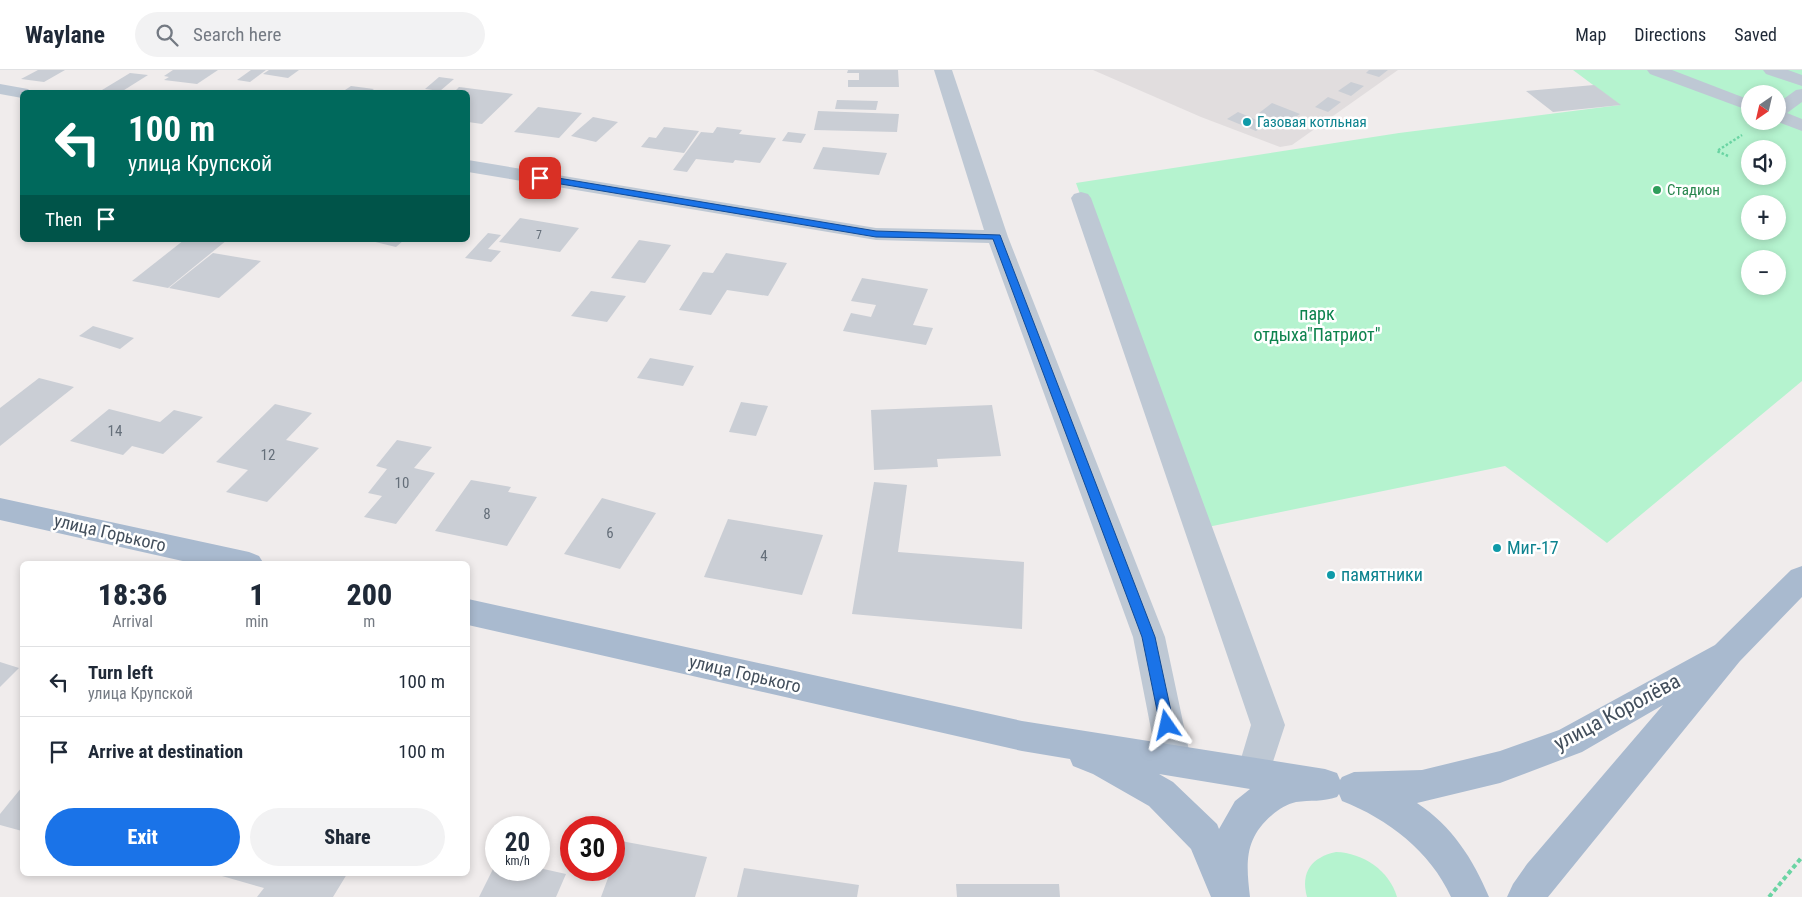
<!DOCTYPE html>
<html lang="en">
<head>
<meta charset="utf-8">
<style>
	body { margin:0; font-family:"Roboto Condensed",sans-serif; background:#f2f2f3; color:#1f2937; height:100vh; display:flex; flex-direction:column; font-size:19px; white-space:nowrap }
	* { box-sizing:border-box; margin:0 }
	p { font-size:16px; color:#747a83 }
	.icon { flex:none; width:28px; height:28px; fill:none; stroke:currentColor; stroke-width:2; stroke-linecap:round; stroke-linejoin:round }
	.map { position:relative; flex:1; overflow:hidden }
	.drawer { position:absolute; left:20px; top:491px; width:450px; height:315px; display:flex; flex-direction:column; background:#fff; border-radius:8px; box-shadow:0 2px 8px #0003 }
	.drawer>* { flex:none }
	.hud { position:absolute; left:20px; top:20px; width:450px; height:152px; border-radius:8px; box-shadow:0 2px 8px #0003; background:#00695c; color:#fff; overflow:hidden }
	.needle { width:32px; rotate:214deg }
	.tools { position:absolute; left:1741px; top:15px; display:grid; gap:10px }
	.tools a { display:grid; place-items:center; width:45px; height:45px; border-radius:50%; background:#fff; box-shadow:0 2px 8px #0003; font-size:25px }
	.speed { position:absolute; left:485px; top:746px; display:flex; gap:10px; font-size:25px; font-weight:700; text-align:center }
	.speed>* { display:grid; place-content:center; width:65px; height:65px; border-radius:50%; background:#fff; box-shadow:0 2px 8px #0003; line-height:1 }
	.speed small { font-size:12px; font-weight:400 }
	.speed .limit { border:8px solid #d22; background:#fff; color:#111 }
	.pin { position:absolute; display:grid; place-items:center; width:42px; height:42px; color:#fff; margin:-21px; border-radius:10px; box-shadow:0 2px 8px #0006 }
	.me { position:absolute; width:55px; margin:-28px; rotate:349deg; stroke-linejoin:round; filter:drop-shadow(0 0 4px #0008) }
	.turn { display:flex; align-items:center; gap:18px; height:105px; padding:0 25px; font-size:22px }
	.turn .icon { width:65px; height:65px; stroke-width:2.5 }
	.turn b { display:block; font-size:35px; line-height:42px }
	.then { display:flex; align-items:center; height:48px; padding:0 25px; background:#0003; gap:10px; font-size:19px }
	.eta { display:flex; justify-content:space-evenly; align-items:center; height:85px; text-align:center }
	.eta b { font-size:30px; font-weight:800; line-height:35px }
	.cta { display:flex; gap:10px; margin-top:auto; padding:10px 25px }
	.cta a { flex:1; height:58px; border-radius:30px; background:#1a73e8; color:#fff; font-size:20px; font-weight:800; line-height:58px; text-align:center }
	.cta a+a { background:#f2f2f3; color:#1f2937 }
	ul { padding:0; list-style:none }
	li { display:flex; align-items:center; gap:15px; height:70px; padding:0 25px; border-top:1px solid #e0e1e3 }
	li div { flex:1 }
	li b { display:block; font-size:19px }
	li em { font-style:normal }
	header { display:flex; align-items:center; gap:30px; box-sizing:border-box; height:70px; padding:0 25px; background:#fff; border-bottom:1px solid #e0e1e3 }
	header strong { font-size:24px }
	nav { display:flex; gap:28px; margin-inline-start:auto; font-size:18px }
	.search { width:350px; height:45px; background:#f2f2f3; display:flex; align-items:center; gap:12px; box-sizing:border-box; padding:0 18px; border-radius:28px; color:#747a83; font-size:19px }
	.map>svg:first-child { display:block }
	.education { fill:#e1ddde }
	.green { fill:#b5f3cf; fill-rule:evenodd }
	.building { fill:#caced5 }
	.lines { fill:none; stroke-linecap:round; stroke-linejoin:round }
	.path-far1 { stroke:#6ad4a3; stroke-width:2.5; stroke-dasharray:2.5 2; stroke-linecap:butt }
	.path { stroke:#6ad4a3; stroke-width:4; stroke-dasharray:4.5 3; stroke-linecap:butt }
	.minor { fill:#bec8d4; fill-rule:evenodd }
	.major { fill:#a9bacf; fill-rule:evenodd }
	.route { fill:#1a73e8; stroke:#114b97 }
	.culture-dot { fill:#0f9aa8; stroke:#fff; stroke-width:2 }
	.leisure-dot { fill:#2e9e5b; stroke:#fff; stroke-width:2 }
	.labels { text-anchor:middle; stroke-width:5; stroke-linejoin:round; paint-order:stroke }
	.far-number-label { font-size:12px; fill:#656f7a }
	.far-culture-label { font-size:15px; fill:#0d838f; stroke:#fff; text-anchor:start }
	.far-leisure-label { font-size:15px; fill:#27864d; stroke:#fff; text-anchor:start }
	.number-label { font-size:15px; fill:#656f7a }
	.park-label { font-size:18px; fill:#0d834d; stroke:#fff }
	.street-label { font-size:18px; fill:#434f5c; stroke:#fff }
	.culture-label { font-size:18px; fill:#0d838f; stroke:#fff; text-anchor:start }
	.near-street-label { font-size:21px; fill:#434f5c; stroke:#fff }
</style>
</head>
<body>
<header>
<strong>Waylane</strong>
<div class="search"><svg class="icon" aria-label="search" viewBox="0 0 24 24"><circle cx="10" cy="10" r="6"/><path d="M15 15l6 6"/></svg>Search here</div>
<nav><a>Map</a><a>Directions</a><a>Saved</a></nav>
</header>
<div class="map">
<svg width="1802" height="827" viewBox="0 0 1802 827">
	<rect width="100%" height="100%" fill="#f0ecec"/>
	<path class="education" d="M1093,0h305l-106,75 -12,2 -79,-30z"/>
	<g class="green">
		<path d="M1573,0h229v311l-195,162 -102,-77 -307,63 -122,-346 323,-50 221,-28zM1750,24h28v27h-28zM1750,79h28v27h-28zM1750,134h28v27h-28zM1750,189h28v27h-28z"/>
		<path d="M1336,782c27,1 53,18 61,45h-90c-7,-25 5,-40 29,-45z"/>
	</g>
	<g class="building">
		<path d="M38,0h27l-21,12 -23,-3z"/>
		<path d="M173,0h45l-21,14 -33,-4 5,-3 -5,-1z"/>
		<path d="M251,0h15l-16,12 -13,-2z"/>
		<path d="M269,0h30l-11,8 -25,-4z"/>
		<path d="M848,0h50l1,17h-51v-7h11v-7h-12z"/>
		<path d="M1369,0h19l-9,7 -13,-4z"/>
		<path d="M130,3l18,2 -27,17 -19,-2z"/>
		<path d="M439,7l15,2 -14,12 -15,-2z"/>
		<path d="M1351,12l13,4 -13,10 -13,-5z"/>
		<path d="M1594,15l27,20 -68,7 -27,-21z"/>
		<path d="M351,16l23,3 -5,3h-27z"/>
		<path d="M459,17l54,7 -31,30 -14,-2v-30h-14z"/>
		<path d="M1328,27l13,5 -13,10 -13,-5z"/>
		<path d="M837,30l41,1 -2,9 -41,-1z"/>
		<path d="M1272,33l28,11 -13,9 -28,-10z"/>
		<path d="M538,37l44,6 -23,25 -45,-6z"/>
		<path d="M818,41l81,3 -2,18 -83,-2z"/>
		<path d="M1238,42l28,12 -10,7 -29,-12z"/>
		<path d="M593,47l25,5 -22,20 -25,-6z"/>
		<path d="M664,57l35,4 -15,22 -43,-6 8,-10 7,1z"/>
		<path d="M717,57l25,3 -3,4 37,4 -16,25 -25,-3 -2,3 -37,-4 -9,13 -14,-2 28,-38 12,1z"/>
		<path d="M788,62l18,2 -5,9 -19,-2z"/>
		<path d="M823,77l64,6 -8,22 -66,-6z"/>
		<path d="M520,148l59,10 -19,24 -61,-10z"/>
		<path d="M488,163l13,2 -13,14 13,2 -10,11 -26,-4z"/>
		<path d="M184,170h43l-59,48 -36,-7z"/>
		<path d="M367,170h37l-8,7z"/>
		<path d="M639,170l32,5 -26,38 -34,-5z"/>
		<path d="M213,183l48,8 -42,37 -50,-10z"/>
		<path d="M726,183l61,10 -19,33 -41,-6 -16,25 -32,-5 24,-38 10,1z"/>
		<path d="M862,208l66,11 -15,36 20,3 -7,17 -83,-14 8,-18 20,4 5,-12 -25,-4z"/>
		<path d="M591,221l35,5 -19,26 -36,-6z"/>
		<path d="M93,256l41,12 -14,11 -41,-13z"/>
		<path d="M650,288l44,8 -11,20 -46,-8z"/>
		<path d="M39,308l35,9 -74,59v-38z"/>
		<path d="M741,332l27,4 -12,30 -27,-4z"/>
		<path d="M275,334l37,9 -26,27 33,8 -52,54 -41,-10 22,-22 -32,-8z"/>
		<path d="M992,335l9,51 -64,3 1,8 -64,3 -3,-60z"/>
		<path d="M109,339l51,13 14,-12 29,7 -40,37 -31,-8 -9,9 -53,-14z"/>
		<path d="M397,370l35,7 -18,21 21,5 -39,51 -32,-7 18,-21 -14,-3 19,-24 -11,-3z"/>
		<path d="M471,410l40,7 -3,5 29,5 -30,49 -72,-15z"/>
		<path d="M874,412l33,3 -9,67 126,10 -2,67 -170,-15z"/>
		<path d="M602,428l54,15 -36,56 -56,-15z"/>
		<path d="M728,449l95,16 -21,60 -98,-18z"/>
		<path d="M0,592l19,6 -19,19z"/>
		<path d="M22,717v44l-22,-6v-11z"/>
		<path d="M621,771l86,16 -12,40h-94l10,-27h3v-9z"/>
		<path d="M496,793v7h43v-2l27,6 -10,23h-77z"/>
		<path d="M744,798l115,17 -2,12h-120z"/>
		<path d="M215,804h132l-14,23h-76l7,-9z"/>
		<path d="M956,814h103l1,13h-103z"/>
	</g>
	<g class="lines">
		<path class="path-far1" d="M1728,86l-11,-5 25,-16"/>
		<path class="path" d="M1769,827l33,-40"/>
		<g class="minor">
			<path d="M934,0h18l56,167 157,400 26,123 -5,11 -12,5 -12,-5 -5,-11 -24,-123 -144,-394 -113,-3 -408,-68v-12l408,68 108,2z"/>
			<path d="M1647,0h25l78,30v11l-100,-37z"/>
			<path d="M1763,0h25l14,5v11l-36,-12z"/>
			<path d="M0,14l28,5 3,3h-9v6l-22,-4z"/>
			<path d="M1802,19v13l-15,11 15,6v12l-27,-10h3v-18l18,-13z"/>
			<path d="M1081,122l7,2 3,4 194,527 -19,58 -12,5 -12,-5 -5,-11 14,-47 -180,-527 3,-4z"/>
		</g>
		<g class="major">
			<path d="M0,428l249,54 10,4 5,8h-68l-196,-44z"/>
			<path d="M1802,496v31l-62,64 -192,236h-41l6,-13 14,-20 136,-159 -81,47 -82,31 -83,20c35,23 56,56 72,94h-38c-21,-46 -63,-78 -109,-96l-3,-7 -2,3c-14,5 -27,3 -41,5 -9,2 -17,7 -24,13 -28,24 -26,48 -22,82h-39l-20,-48 -42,-43 -56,-32 -20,-8 -3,-7 -48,-8 -554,-126v-26l554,122 303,48 12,4 3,7 2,-3 12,-5 68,-2 78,-19 59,-21 156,-85 76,-75zM1159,704l91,15 -15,12 -16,28 -2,-5 -44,-42z"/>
		</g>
	</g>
	<path class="route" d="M540,105l336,56 124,4 155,402 19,88 -2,4 -5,2 -5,-2 -2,-4 -18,-88 -149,-398 -117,-2 -339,-57v-4z"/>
	<g class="culture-dot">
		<circle cx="1247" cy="52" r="5"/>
		<circle cx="1497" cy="478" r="5"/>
		<circle cx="1331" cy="505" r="5"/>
	</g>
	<circle class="leisure-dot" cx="1657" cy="120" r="5"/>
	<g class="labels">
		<g class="far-number-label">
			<text x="539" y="169">7</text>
		</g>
		<g class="far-culture-label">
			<text x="1257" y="57">Газовая котльная</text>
		</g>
		<g class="far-leisure-label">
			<text x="1667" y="125">Стадион</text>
		</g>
		<g class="number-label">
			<text x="115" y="366">14</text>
			<text x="268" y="390">12</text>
			<text x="402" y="418">10</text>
			<text x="487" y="449">8</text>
			<text x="610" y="468">6</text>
			<text x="764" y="491">4</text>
		</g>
		<g class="park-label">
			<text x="1317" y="250">парк<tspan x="1317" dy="21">отдыха"Патриот"</tspan></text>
		</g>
		<g class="street-label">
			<text transform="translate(110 463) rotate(13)" y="6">улица Горького</text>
			<text transform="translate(745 604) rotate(13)" y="6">улица Горького</text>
		</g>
		<g class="culture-label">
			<text x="1507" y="484">Миг-17</text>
			<text x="1341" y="511">памятники</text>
		</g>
		<g class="near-street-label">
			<text transform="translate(1617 642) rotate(-28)" y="7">улица Королёва</text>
		</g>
	</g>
</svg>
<div class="tools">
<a><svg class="needle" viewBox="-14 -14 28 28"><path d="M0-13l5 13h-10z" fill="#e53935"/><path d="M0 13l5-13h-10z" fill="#747a83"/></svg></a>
<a><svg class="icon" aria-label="sound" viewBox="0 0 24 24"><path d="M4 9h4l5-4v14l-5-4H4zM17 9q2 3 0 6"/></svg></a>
<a>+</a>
<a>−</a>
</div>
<div class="speed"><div>20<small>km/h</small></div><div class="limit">30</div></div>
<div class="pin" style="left:540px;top:108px;background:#d93025"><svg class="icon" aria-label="arrive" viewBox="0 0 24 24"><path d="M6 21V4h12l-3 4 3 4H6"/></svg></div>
<svg class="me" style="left:1167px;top:655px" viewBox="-20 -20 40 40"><path d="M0-17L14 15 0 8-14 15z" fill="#1a73e8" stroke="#fff" stroke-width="4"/></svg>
<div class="hud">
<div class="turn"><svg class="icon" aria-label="left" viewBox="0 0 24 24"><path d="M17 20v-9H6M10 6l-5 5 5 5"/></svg><div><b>100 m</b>улица Крупской</div></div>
<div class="then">Then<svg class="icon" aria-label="arrive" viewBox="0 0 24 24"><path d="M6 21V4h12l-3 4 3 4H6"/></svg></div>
</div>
<section class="drawer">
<div class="eta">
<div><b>18:36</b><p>Arrival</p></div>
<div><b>1</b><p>min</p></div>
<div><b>200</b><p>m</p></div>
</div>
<ul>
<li><svg class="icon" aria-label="left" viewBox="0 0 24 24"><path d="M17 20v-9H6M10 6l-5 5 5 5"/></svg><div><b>Turn left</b><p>улица Крупской</p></div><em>100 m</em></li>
<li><svg class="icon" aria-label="arrive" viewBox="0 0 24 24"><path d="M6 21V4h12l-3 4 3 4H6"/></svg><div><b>Arrive at destination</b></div><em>100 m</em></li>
</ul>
<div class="cta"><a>Exit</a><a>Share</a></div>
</section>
</div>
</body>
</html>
